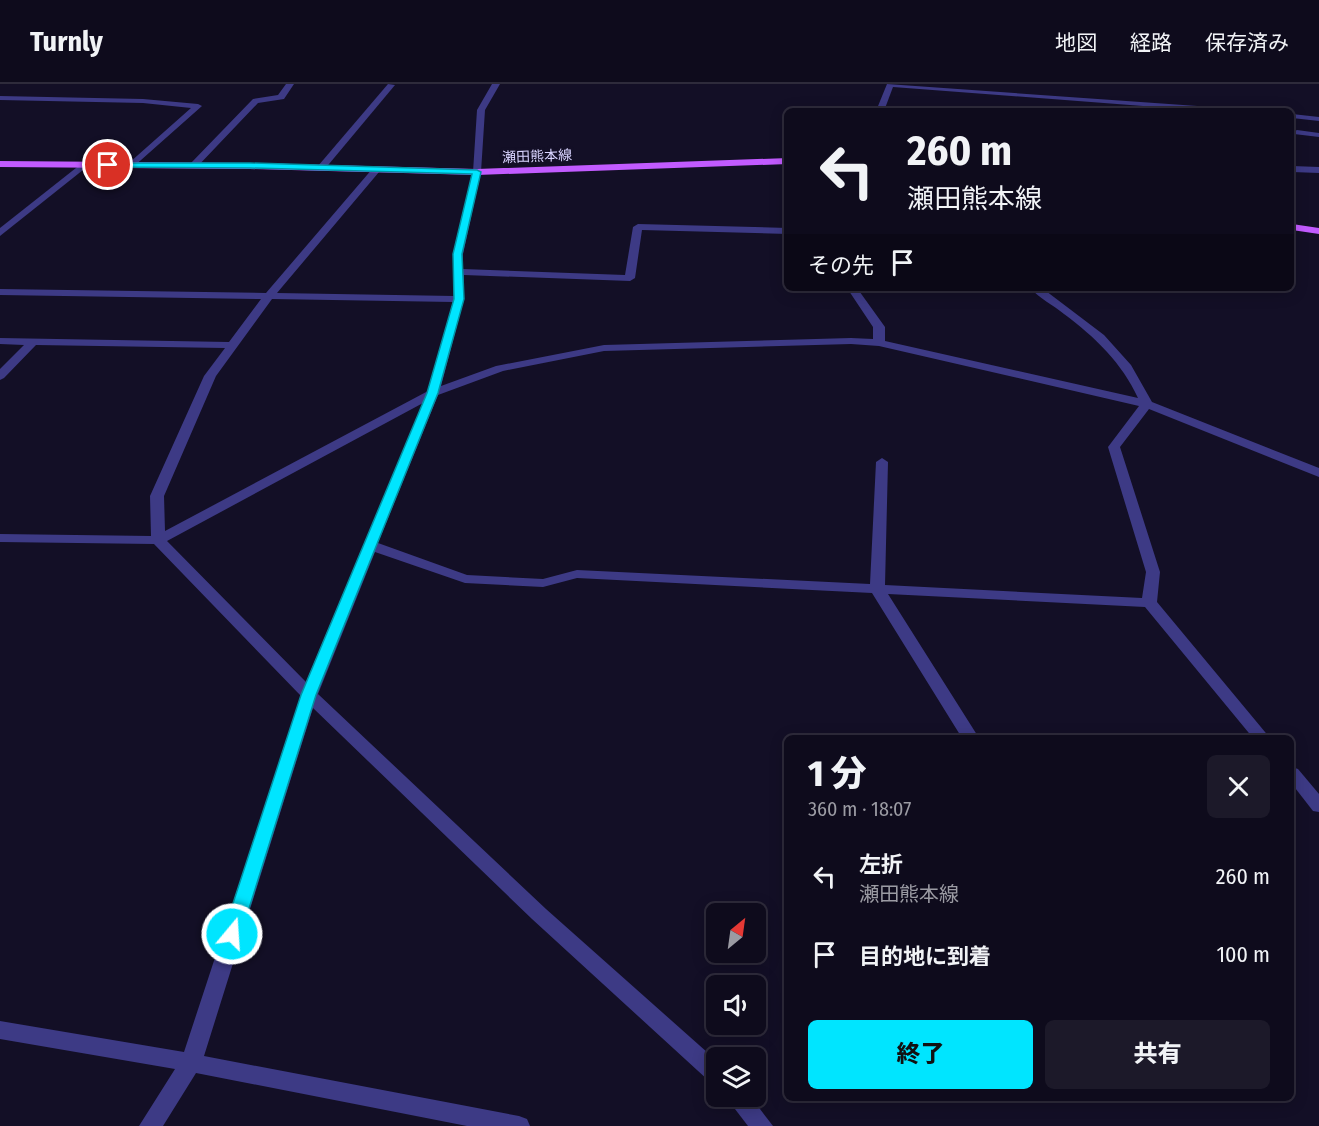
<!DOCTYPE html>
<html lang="ja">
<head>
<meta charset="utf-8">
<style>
	body { margin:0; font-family:"Fira Sans Condensed","Noto Sans JP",sans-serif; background:#1c1929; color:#f1f3f6; height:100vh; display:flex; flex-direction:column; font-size:22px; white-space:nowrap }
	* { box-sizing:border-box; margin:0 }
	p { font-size:20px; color:#9b9ba3 }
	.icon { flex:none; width:33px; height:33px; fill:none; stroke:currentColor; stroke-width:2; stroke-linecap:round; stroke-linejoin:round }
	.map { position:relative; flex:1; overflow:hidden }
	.panel { position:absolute; left:784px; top:651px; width:510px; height:366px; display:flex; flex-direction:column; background:#0e0b1c; border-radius:9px; box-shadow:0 3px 15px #0003,0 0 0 2px #2e2b3b }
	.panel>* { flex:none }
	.top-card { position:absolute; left:784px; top:24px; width:510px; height:183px; border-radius:9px; box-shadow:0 3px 15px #0003,0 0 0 2px #2e2b3b; background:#0e0b1c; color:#f1f3f6; overflow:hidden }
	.needle { width:39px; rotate:29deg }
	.buttons { position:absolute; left:706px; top:819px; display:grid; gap:12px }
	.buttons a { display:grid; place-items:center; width:60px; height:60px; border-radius:9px; background:#0e0b1c; box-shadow:0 3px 15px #0003,0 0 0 2px #2e2b3b; font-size:30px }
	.pin { position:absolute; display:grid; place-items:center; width:51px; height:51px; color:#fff; margin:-26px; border:3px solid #fff; border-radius:50%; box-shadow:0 2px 6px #0007 }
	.me { position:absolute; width:66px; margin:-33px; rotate:18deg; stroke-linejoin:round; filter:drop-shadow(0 0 4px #0008) }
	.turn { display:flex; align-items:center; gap:21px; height:126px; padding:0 24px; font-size:27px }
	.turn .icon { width:78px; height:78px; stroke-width:2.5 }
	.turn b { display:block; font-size:42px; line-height:51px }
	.then { display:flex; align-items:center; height:57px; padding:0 24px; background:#0003; gap:12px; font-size:22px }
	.round { display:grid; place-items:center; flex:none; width:63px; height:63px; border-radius:9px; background:#1c1929 }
	.headline { display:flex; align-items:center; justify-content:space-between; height:102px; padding:0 24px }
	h1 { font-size:36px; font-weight:800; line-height:45px }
	.action { display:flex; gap:12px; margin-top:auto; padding:12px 24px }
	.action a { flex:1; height:69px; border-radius:9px; background:#00e5ff; color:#111; font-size:24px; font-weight:800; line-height:69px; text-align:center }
	.action a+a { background:#1c1929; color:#f1f3f6 }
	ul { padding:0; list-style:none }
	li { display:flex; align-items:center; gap:18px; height:78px; padding:0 24px }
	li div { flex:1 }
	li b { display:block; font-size:22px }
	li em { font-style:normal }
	header { display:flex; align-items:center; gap:36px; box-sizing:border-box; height:84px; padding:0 30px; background:#0e0b1c; border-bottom:2px solid #2e2b3b }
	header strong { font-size:28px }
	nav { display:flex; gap:33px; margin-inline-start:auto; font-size:21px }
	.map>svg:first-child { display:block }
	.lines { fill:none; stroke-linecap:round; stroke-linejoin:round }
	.minor { fill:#3d3a85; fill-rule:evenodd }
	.major { fill:#c25bff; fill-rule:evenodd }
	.route { fill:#00e5ff; stroke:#0095a6; stroke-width:1.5 }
	.labels { text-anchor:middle; stroke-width:6; stroke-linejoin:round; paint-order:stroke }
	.far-street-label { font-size:14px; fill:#d9d4ff; stroke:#130f26 }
</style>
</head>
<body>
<header>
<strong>Turnly</strong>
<nav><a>地図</a><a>経路</a><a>保存済み</a></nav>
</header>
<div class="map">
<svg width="1319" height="1042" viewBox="0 0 1319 1042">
	<rect width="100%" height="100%" fill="#130f26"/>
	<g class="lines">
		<g class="minor">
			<path d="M286,0h8l-10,15 -26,4 -62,65h-6v-4l63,-65 25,-4z"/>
			<path d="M388,0l7,1 -71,85h-6v-4z"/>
			<path d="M492,0h8l-15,26 -4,62 -18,82v15l162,6 8,-48 5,-3 150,4v6l-146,-4 -7,48 -5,3 -166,-6v24l-23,87 55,-20 108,-21 247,-7 22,1v-12l-26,-39h10l28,39v14l253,57c-16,-35 -43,-61 -74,-84 -11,-9 -25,-16 -34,-26h12l62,47 27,30 21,37 167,66v9l-170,-68 -29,38 40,125 -3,30 113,136h-17l-108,-131 -257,-13 91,144h-17l-90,-145 -295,-15 -34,9 -78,-4 -90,-31 -57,142 228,215 171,152v22l-8,-2 -177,-162 -219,-211 -109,348 315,60 8,3 3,7h-63l-271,-53 -33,53h-24l36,-57 -175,-30v-18l184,31 117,-356 -147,-152 -154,-2v-8l151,2 -1,-40 54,-120 21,-28 -189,-3 -32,33 -4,2v-11l24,-24 -24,-1v-6l229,4 32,-43 -261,-4v-6l266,4 107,-125h6v4l-102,121 177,3 -1,-42 20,-82 4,-62zM272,215l181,3 -25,89 -263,140 -1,-35 52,-120zM851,260l28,2 260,60 -31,41 38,125 -4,26 -257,-13 3,-123 -6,-4 -6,4 -6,122 -293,-14 -34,9 -76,-4 -89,-32 60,-148 65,-24 101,-20zM423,319l-117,279 -139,-141z"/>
			<path d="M887,0l353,25 4,2h-36l-315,-24 -9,24h-8z"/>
			<path d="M0,12l143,3 55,5 4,2 -70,62 -4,-3 1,-2 62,-55 -48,-5 -143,-3z"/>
			<path d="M1292,30l27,3v4l-27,-3z"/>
			<path d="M1297,46l22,3v4l-25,-3 -1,-2z"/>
			<path d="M81,80l7,2 -88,70v-8z"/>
			<path d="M1292,82l27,1v6l-27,-1z"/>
			<path d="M1292,683l6,2 21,25v18l-6,-1 -21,-27z"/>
			<path d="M725,1012h25l23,30h-25z"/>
		</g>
		<g class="major">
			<path d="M788,74v6l-311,11 -227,-6 -250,-2v-6l250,2 227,6z"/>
			<path d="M1292,140l27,4v6l-27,-4z"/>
		</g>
	</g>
	<path class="route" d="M108,79h142l227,7 4,2 -19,82 2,45 -26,94 -122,302 -75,239 -3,5 -6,2 -6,-2 -3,-5 78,-239 126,-302 27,-94 -1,-45 19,-80 -222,-6 -145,-1 -1,-2z"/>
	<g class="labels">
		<g class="far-street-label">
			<text transform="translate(537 72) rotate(-2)" y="5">瀬田熊本線</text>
		</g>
	</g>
</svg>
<div class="buttons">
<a><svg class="needle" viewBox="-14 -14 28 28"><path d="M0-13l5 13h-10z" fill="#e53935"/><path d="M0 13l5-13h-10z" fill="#9b9ba3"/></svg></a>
<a><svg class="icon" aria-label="sound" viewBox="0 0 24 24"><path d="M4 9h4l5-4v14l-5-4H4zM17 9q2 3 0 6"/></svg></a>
<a><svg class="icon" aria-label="layers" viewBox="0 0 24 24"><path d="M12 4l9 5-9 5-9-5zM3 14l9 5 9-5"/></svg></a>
</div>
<div class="pin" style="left:108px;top:81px;background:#d93025"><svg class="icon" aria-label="arrive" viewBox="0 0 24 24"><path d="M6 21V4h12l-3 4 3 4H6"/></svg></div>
<svg class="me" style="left:232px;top:850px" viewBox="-20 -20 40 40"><circle r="17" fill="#00e5ff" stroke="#fff" stroke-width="3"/><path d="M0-11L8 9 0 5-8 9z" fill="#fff"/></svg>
<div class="top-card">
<div class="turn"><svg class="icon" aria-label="left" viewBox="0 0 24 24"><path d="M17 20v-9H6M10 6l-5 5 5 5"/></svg><div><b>260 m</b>瀬田熊本線</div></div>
<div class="then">その先<svg class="icon" aria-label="arrive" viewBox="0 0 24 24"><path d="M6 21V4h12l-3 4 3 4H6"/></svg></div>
</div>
<section class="panel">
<div class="headline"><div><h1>1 分</h1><p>360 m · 18:07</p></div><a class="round"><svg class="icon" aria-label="close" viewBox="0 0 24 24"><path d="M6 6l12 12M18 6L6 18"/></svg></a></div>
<ul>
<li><svg class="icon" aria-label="left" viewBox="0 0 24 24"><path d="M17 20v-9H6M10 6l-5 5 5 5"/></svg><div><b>左折</b><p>瀬田熊本線</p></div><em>260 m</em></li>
<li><svg class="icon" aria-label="arrive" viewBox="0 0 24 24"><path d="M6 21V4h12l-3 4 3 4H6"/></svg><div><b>目的地に到着</b></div><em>100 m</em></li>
</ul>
<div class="action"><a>終了</a><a>共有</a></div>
</section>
</div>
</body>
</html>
